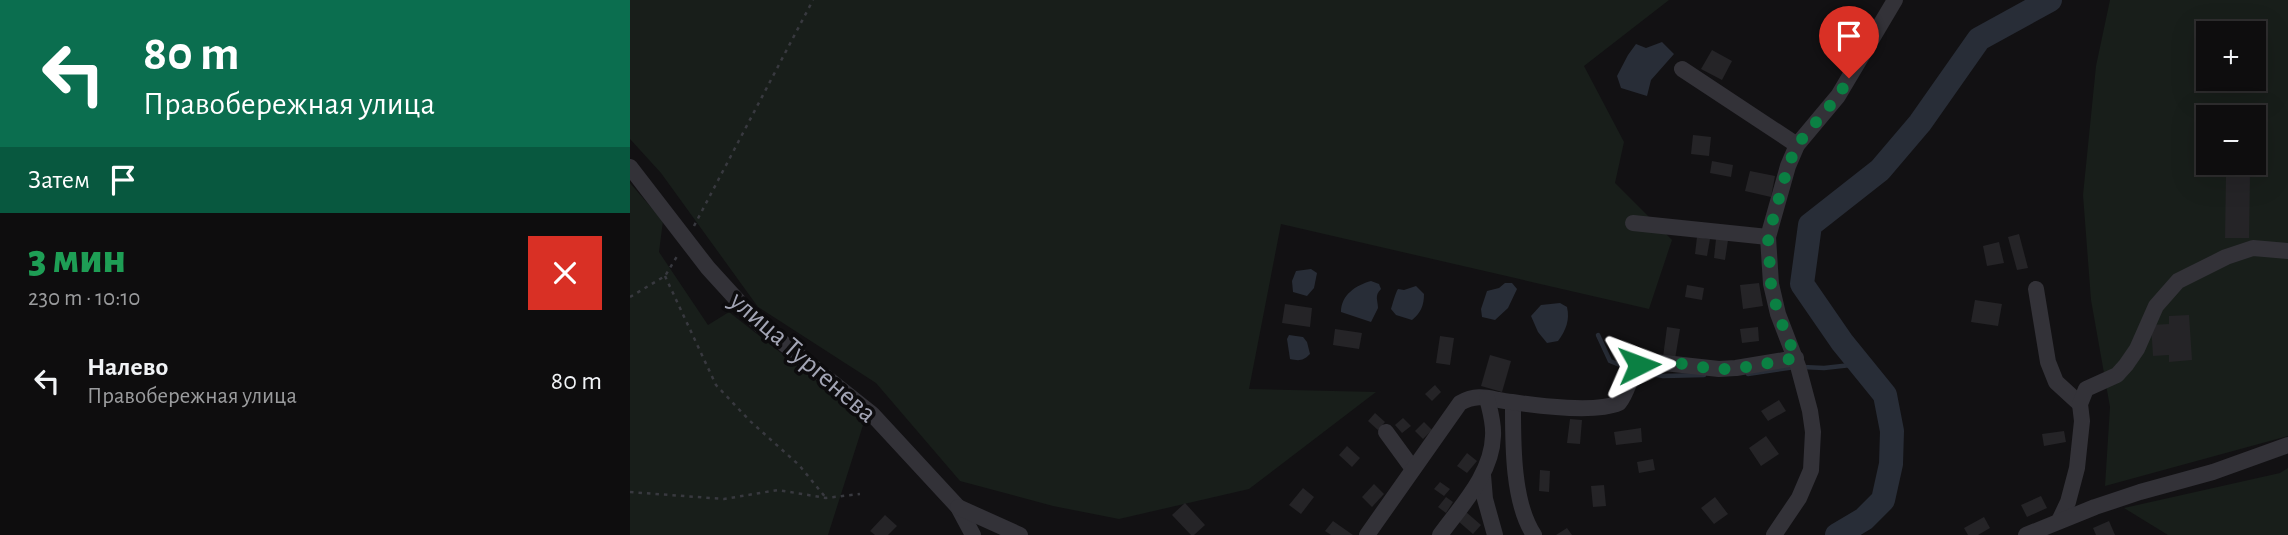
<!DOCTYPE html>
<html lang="ru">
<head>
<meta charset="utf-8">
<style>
	body { margin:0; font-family:"Alegreya Sans",sans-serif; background:#171617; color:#f1f3f6; height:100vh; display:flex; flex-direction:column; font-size:26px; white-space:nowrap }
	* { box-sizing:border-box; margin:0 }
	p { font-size:23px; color:#9b9c9e }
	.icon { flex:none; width:38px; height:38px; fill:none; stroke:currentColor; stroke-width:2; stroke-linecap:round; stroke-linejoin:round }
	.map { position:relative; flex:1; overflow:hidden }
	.panel { display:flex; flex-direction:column; background:#0e0d0e; width:630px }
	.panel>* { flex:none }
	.top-card { background:#0b6e4f; color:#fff; overflow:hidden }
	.tools { position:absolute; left:1566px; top:21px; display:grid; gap:14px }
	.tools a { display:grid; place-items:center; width:70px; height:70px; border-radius:0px; background:#0e0d0e; box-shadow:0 7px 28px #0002,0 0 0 2px #2e2d2e; font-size:35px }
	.pin { position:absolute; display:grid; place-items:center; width:60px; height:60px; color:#fff; margin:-72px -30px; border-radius:50% 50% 50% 0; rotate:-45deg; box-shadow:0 0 7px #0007 }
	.pin .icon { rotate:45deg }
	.me { position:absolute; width:77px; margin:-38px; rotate:87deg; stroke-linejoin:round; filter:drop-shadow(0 0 5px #0008) }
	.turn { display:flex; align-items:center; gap:24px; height:147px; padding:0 28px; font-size:32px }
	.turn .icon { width:91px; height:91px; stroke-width:2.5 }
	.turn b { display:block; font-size:49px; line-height:60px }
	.then { display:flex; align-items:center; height:66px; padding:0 28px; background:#0003; gap:14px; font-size:26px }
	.round { display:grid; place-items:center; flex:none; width:74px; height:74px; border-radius:0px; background:#171617 }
	.summary { display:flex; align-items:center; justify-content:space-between; height:119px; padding:0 28px }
	h1 { font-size:42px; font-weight:800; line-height:52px; color:#1e9e55 }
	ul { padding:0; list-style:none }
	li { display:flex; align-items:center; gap:21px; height:98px; padding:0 28px }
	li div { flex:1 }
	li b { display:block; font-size:26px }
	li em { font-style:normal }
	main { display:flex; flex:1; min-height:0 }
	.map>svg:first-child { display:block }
	.green { fill:#181e1a; fill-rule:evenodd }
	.water { fill:#282d37 }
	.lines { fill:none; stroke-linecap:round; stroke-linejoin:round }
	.stream { stroke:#282d37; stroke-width:4.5 }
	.river { stroke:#282d37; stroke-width:24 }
	.building { fill:#252427 }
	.path { stroke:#38393f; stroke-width:2.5; stroke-dasharray:3.5 5; stroke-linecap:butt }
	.minor { stroke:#333238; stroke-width:16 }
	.route { stroke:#0b8043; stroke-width:12; stroke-dasharray:0 21.6 }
	.labels { text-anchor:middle; stroke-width:7; stroke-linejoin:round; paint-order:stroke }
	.street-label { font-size:28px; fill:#a2a4b4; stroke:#0d0c0e }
</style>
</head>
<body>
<main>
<section class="panel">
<div class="top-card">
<div class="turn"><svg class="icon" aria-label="left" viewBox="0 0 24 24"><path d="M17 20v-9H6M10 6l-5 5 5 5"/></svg><div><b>80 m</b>Правобережная улица</div></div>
<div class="then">Затем<svg class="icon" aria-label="arrive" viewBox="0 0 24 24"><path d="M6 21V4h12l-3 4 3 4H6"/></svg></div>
</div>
<div class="summary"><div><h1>3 мин</h1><p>230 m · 10:10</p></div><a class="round" style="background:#d93025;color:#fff"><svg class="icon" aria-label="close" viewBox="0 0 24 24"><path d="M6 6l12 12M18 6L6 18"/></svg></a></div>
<ul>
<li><svg class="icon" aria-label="left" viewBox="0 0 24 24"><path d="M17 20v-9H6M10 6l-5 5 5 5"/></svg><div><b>Налево</b><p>Правобережная улица</p></div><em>80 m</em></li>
</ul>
</section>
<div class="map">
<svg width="1658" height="535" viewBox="0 0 1658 535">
	<rect width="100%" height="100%" fill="#121113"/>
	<g class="green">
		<path d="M0,0h1039l-85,66 40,76 -9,41 57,57 -23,69 -368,-85 -32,165 127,3 -127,97 -130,30 -66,-13 -93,-25 -84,-98 -118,-76 -97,-134 -31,-34z"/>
		<path d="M1480,0h178v436l-183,50 5,-79 -19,-107 -8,-105 13,-129zM1578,33h46v46h-46zM1578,117h46v46h-46z"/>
		<path d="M0,183l33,38 -4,31 49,73 21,-13 136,107 -37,116h-198z"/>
		<path d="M1658,468v67h-120l-44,-27 156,-35z"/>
	</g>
	<g class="water">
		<path d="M1032,42l12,12 -23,26 -4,16 -26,-8 -4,-12 11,-21 8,-11 10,4z"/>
		<path d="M681,269l6,4 -3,15 -7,8 -14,-4 -1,-11 4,-10z"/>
		<path d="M741,281l8,3 2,5c-7,7 -3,11 -3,19l-7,14 -30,-10c0,-17 15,-27 30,-31z"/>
		<path d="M875,283h7l5,6 -9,19 -13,12 -13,-3 -1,-8 6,-18 12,-3z"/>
		<path d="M786,286l8,8c0,11 -3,19 -12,26l-16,-5 -5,-6c2,-6 4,-15 7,-20l6,1z"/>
		<path d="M930,303l7,4c3,13 -1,23 -9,34l-11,2 -9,-11 -7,-16 10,-11z"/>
		<path d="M659,335l14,2 4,5 3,12c-7,7 -11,7 -20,5l-3,-20z"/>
	</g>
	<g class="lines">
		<g class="stream">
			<path d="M968,335l12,26 22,9"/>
			<path d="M1173,367l21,1 36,-4"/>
			<path d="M1010,372l23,4 41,-1"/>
			<path d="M1118,374l47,-7"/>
		</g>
		<path class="river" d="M1207,535l27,-16 19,-19 8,-36 1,-33 -7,-36 -43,-53 -40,-58 8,-59 70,-55 40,-47 59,-84 71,-39"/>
	</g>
	<g class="building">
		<path d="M1622,23l2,10h-46l-1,28 -5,-30z"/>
		<path d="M1624,42l6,26 -6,1z"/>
		<path d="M1082,50l20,11 -10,19 -21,-11z"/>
		<path d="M1063,135l18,2 -2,19 -18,-2z"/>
		<path d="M1082,161l21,4 -2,12 -21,-4z"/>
		<path d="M1120,171l25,5 -4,21 -26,-6z"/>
		<path d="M1596,175h24l-1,63h-24z"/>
		<path d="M1389,234l9,34 -11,2 -9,-33z"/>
		<path d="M1067,237l13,2 -3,17 -12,-2z"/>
		<path d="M1086,239l12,1 -3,20 -11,-2z"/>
		<path d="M1369,242l5,21 -17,3 -4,-20z"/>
		<path d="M1129,283l4,23 -20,3 -3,-24z"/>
		<path d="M1057,285l17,3 -2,12 -17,-3z"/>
		<path d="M1345,300l27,4 -4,22 -27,-4z"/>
		<path d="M655,304l27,4 -2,19 -28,-4z"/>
		<path d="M1559,315l3,45 -23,2v-7l-16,1 -2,-31 18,-1v-8z"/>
		<path d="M1037,327l13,2 -5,30 -12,-2z"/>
		<path d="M1128,327l1,14 -17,2 -2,-14z"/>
		<path d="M705,329l27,4 -3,16 -26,-4z"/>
		<path d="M810,336l14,2 -4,27 -14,-2z"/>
		<path d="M860,355l21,6 -9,31 -21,-6z"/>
		<path d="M805,385l6,7 -9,9 -7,-7z"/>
		<path d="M1149,400l7,11 -18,10 -7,-10z"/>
		<path d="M745,413l10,9 -7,8 -10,-9z"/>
		<path d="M773,418l8,8 -9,7 -7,-8z"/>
		<path d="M940,419l12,1 -2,24 -13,-1z"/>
		<path d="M794,422l8,8 -9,9 -8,-8z"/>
		<path d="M1011,428l1,14 -26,3 -2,-13z"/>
		<path d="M1434,431l2,11 -22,4 -2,-12z"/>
		<path d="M1136,436l13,18 -18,12 -12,-18z"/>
		<path d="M717,446l13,12 -8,9 -13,-12z"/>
		<path d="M837,453l10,8 -10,12 -10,-7z"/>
		<path d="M1023,459l2,11 -16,3 -2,-11z"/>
		<path d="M910,470l10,1 -1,21 -10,-1z"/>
		<path d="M810,482l10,7 -6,7 -10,-7z"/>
		<path d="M744,484l10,10 -12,13 -10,-10z"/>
		<path d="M974,485l2,21 -13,1 -2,-21z"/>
		<path d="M673,488l11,9 -13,17 -12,-9z"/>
		<path d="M1411,496l6,12 -20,9 -6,-12z"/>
		<path d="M816,497l7,5 -7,11 -8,-6z"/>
		<path d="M1085,497l13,17 -14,10 -13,-16z"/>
		<path d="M555,503l20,22 -11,10h-3l-19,-20z"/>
		<path d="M836,512l15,13 -8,9 -15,-13z"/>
		<path d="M255,515l12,11 -9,9h-13l-5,-4z"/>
		<path d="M1354,517l6,11 -12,7h-10l-4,-7z"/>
		<path d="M703,521l20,14h-22l-6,-4z"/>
		<path d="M1479,521l6,14h-19l-3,-7z"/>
		<path d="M937,528l5,7h-16z"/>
	</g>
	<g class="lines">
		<g class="path">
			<path d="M64,226l119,-226"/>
			<path d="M35,276l51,109 34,36 49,44 27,33"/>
			<path d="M0,297l35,-21 14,-23"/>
			<path d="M0,492l94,7 54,-9 48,8 34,-4"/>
		</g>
		<g class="minor">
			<path d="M1052,69l115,76"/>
			<path d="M0,167l78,101 51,56 113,90 86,93 15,28"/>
			<path d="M1003,223l135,14"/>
			<path d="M1406,289l12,73 8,20 24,22"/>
			<path d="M883,403c0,38 -1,99 21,132"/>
			<path d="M756,432l27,37"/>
			<path d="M853,475l2,24 10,36"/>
			<path d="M328,507l62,28"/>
			<path d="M1429,521l9,-19 9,-34 5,-47 -2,-17 6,-15 31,-14 9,-10 11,-16 19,-43 22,-25 48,-24 27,-9 35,3"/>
			<path d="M737,535l93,-132c20,-11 31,-3 52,-1 27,4 84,11 107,1 15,-20 7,-37 36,-41l64,7 17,-1 60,-10"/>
			<path d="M810,535c21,-29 52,-61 53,-99 1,-13 -3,-25 -6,-38"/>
			<path d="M1144,535l25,-37 12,-28 2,-38 -3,-21 -12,-45 -20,-52 -7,-30 -3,-47 20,-71 9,-21 41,-49 57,-96"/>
			<path d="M1396,535l69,-28 45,-15 73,-20 75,-27"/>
		</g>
	</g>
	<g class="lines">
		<path class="route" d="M1009,365c24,-9 55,3 81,4 25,0 51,-7 76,-11l-18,-44 -7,-30 -3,-47 20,-71 9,-21 41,-49 11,-18"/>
	</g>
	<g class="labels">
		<g class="street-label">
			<text transform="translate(174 356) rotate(41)" y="10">улица Тургенева</text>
		</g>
	</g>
</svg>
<div class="tools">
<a>+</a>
<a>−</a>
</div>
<div class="pin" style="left:1219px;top:78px;background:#d93025"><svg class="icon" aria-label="arrive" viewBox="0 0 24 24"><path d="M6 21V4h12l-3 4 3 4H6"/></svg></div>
<svg class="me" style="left:1009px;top:365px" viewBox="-20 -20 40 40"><path d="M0-17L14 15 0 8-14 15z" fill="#0b8043" stroke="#fff" stroke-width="4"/></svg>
</div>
</main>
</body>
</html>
